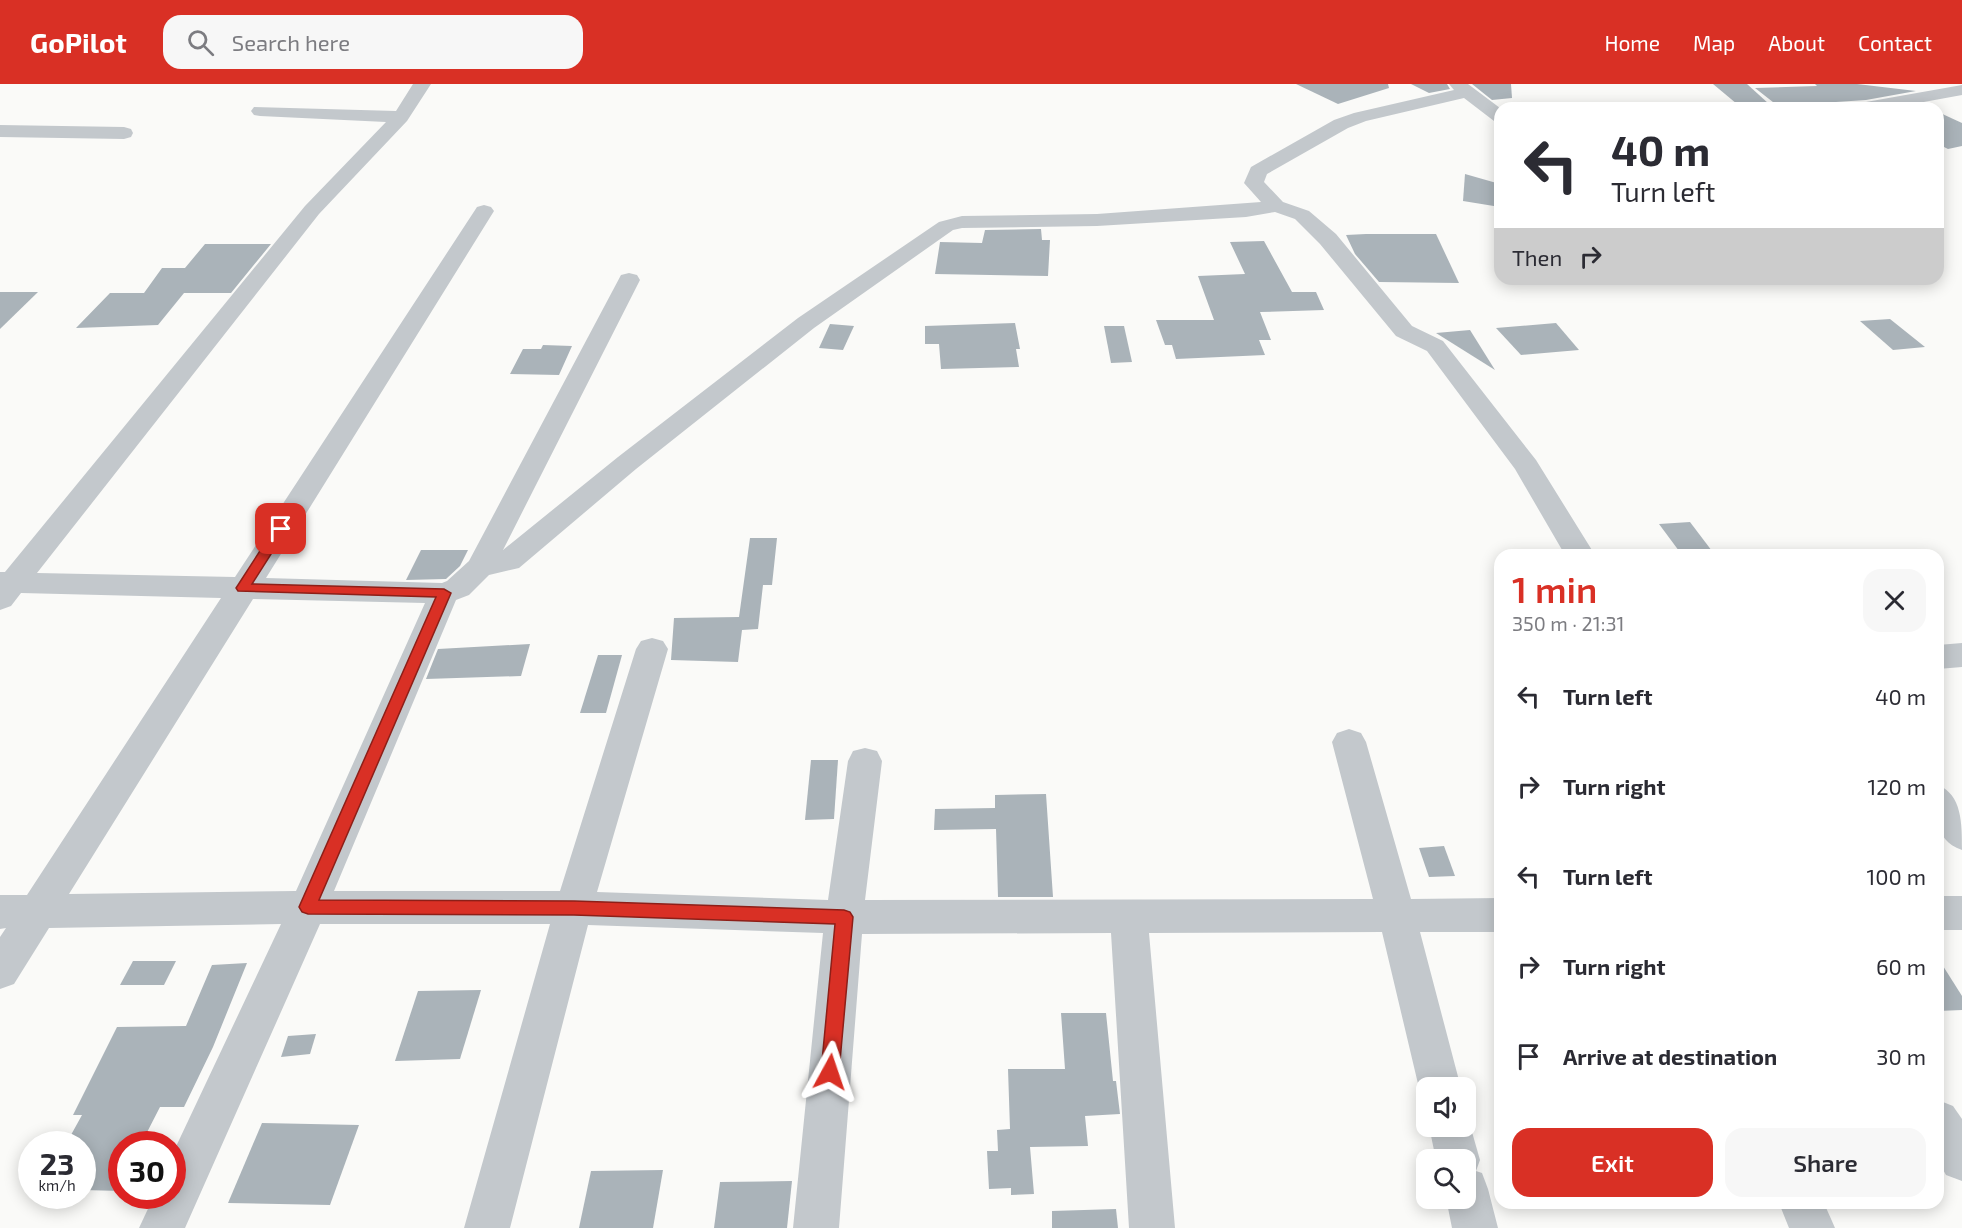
<!DOCTYPE html>
<html lang="en">
<head>
<meta charset="utf-8">
<style>
	body { margin:0; font-family:"Exo 2",sans-serif; background:#f7f7f7; color:#2b2b33; height:100vh; display:flex; flex-direction:column; font-size:22px; white-space:nowrap }
	* { box-sizing:border-box; margin:0 }
	p { font-size:20px; color:#7c7c81 }
	.icon { flex:none; width:33px; height:33px; fill:none; stroke:currentColor; stroke-width:2; stroke-linecap:round; stroke-linejoin:round }
	.map { position:relative; flex:1; overflow:hidden }
	.drawer { position:absolute; left:1494px; top:465px; width:450px; height:660px; display:flex; flex-direction:column; background:#fff; border-radius:18px; box-shadow:0 3px 15px #0003 }
	.drawer>* { flex:none }
	.top-card { position:absolute; left:1494px; top:18px; width:450px; height:183px; border-radius:18px; box-shadow:0 3px 15px #0003; background:#fff; color:#2b2b33; overflow:hidden }
	.fabs { position:absolute; left:1416px; top:993px; display:grid; gap:12px }
	.fabs a { display:grid; place-items:center; width:60px; height:60px; border-radius:12px; background:#fff; box-shadow:0 3px 15px #0003; font-size:30px }
	.speed { position:absolute; left:18px; top:1047px; display:flex; gap:12px; font-size:30px; font-weight:700; text-align:center }
	.speed>* { display:grid; place-content:center; width:78px; height:78px; border-radius:50%; background:#fff; box-shadow:0 3px 15px #0003; line-height:1 }
	.speed small { font-size:15px; font-weight:400 }
	.speed .limit { border:9px solid #d22; background:#fff; color:#111 }
	.pin { position:absolute; display:grid; place-items:center; width:51px; height:51px; color:#fff; margin:-26px; border-radius:12px; box-shadow:0 3px 9px #0006 }
	.me { position:absolute; width:66px; margin:-33px; rotate:5deg; stroke-linejoin:round; filter:drop-shadow(0 0 4px #0008) }
	.turn { display:flex; align-items:center; gap:21px; height:126px; padding:0 18px; font-size:27px }
	.turn .icon { width:78px; height:78px; stroke-width:2.5 }
	.turn b { display:block; font-size:42px; line-height:51px }
	.then { display:flex; align-items:center; height:57px; padding:0 18px; background:#0003; gap:12px; font-size:22px }
	.round { display:grid; place-items:center; flex:none; width:63px; height:63px; border-radius:18px; background:#f7f7f7 }
	.overview { display:flex; align-items:center; justify-content:space-between; height:102px; padding:0 18px }
	h1 { font-size:36px; font-weight:600; line-height:45px; color:#d93025 }
	.cta { display:flex; gap:12px; margin-top:auto; padding:12px 18px }
	.cta a { flex:1; height:69px; border-radius:18px; background:#d93025; color:#fff; font-size:24px; font-weight:600; line-height:69px; text-align:center }
	.cta a+a { background:#f7f7f7; color:#2b2b33 }
	ul { padding:0; list-style:none }
	li { display:flex; align-items:center; gap:18px; height:90px; padding:0 18px }
	li div { flex:1 }
	li b { display:block; font-size:22px }
	li em { font-style:normal }
	header { display:flex; align-items:center; gap:36px; box-sizing:border-box; height:84px; padding:0 30px; background:#d93025; color:#fff }
	header strong { font-size:28px }
	nav { display:flex; gap:33px; margin-inline-start:auto; font-size:21px }
	.search { width:420px; height:54px; background:#f7f7f7; display:flex; align-items:center; gap:15px; box-sizing:border-box; padding:0 21px; border-radius:18px; color:#7c7c81; font-size:22px }
	.map>svg:first-child { display:block }
	.building { fill:#aab3b9 }
	.lines { fill:none; stroke-linecap:round; stroke-linejoin:round }
	.minor { fill:#c3c8cc; fill-rule:evenodd }
	.route { fill:#d93025; stroke:#8d1f18; stroke-width:1.5 }
</style>
</head>
<body>
<header>
<strong>GoPilot</strong>
<div class="search"><svg class="icon" aria-label="search" viewBox="0 0 24 24"><circle cx="10" cy="10" r="6"/><path d="M15 15l6 6"/></svg>Search here</div>
<nav><a>Home</a><a>Map</a><a>About</a><a>Contact</a></nav>
</header>
<div class="map">
<svg width="1962" height="1144" viewBox="0 0 1962 1144">
	<rect width="100%" height="100%" fill="#fafaf8"/>
	<g class="building">
		<path d="M1296,0h92l1,4 -51,16z"/>
		<path d="M1411,0h36l3,5 -21,4z"/>
		<path d="M1472,0h39l1,14 -20,2z"/>
		<path d="M1713,0h34l22,20h-32z"/>
		<path d="M1815,0h42l59,7 -50,9 -30,2 -3,2 -55,2 -23,-18 62,-2z"/>
		<path d="M1938,28l24,11v23l-14,3 -10,-5z"/>
		<path d="M1465,90l35,10v23l-37,-6z"/>
		<path d="M1041,145l1,11h8l-2,36 -113,-2 5,-32 42,1 3,-13z"/>
		<path d="M1366,150h70l23,49 -80,-1 -24,-28 -9,-19z"/>
		<path d="M1264,157l28,51h24l8,18 -64,2 11,28h-12l6,15 -89,4 -4,-14h-7l-9,-25h58l-16,-44 47,-2 -15,-32z"/>
		<path d="M205,160h66l-40,49h-47l-26,32 -82,3 34,-35h34l18,-25h23z"/>
		<path d="M0,208h38l-38,37z"/>
		<path d="M1890,235l35,28 -32,3 -33,-29z"/>
		<path d="M1015,239l5,26h-4l3,18 -78,2 -2,-25h-14v-18z"/>
		<path d="M1556,239l23,27 -58,5 -25,-27z"/>
		<path d="M830,240l24,2 -11,24 -24,-2z"/>
		<path d="M1104,242h20l8,36 -21,1z"/>
		<path d="M1470,246l25,40 -59,-37z"/>
		<path d="M543,261l29,1 -13,29 -49,-1 13,-25h18z"/>
		<path d="M1690,438l25,33h-33l-23,-31z"/>
		<path d="M750,454h27l-5,47h-9l-5,44 -16,1 -4,32 -67,-2 3,-42 65,-1z"/>
		<path d="M421,466h47l-8,16 -14,13 -40,1z"/>
		<path d="M530,560l-9,32 -95,3 12,-30z"/>
		<path d="M598,571h24l-16,58h-26z"/>
		<path d="M811,676h27l-4,59 -29,1z"/>
		<path d="M1046,710l7,103h-55l-2,-68 -62,1 1,-21 60,-1v-13z"/>
		<path d="M1444,762l11,30 -26,1 -10,-29z"/>
		<path d="M1938,874l24,38v14l-24,1z"/>
		<path d="M133,877h43l-12,24h-44z"/>
		<path d="M247,879l-34,84 -29,60h-24l-19,37h-19v47l-40,-1v-46h-16l16,-29h-9l44,-88 69,-1 26,-61z"/>
		<path d="M481,906l-21,69 -65,2 23,-70z"/>
		<path d="M1061,929h45l7,68h3l4,33 -35,2 3,30 -58,1 4,47 -23,1v-7l-22,1 -2,-38h11l-1,-21 13,-1 -2,-60h57z"/>
		<path d="M316,950l-6,20 -29,3 7,-21z"/>
		<path d="M262,1039l97,2 -29,80 -102,-2z"/>
		<path d="M663,1086l-10,58h-74l12,-57z"/>
		<path d="M792,1097l-5,47h-73l6,-46z"/>
		<path d="M1116,1125l2,19h-66v-17z"/>
	</g>
	<g class="lines">
		<g class="minor">
			<path d="M413,0h18l-24,37 -88,93 -282,359 198,4 242,-370 7,-2 7,2 3,4 -228,367 176,5 5,-2 22,-20 152,-286 8,-2 8,2 3,5 -137,270 115,-93 180,-139 141,-96 23,-6 135,-2 164,-12 -17,-19 7,-16 83,-47 20,-7 100,-23 -5,-6h19l32,24v14l-6,-1 -30,-23 -98,23 -18,7 -81,46 -3,8 19,20 26,9 27,23 76,92 31,15 93,119 59,95h-30l-50,-86 -88,-118 -31,-15 -76,-92 -25,-25 -20,-7 -29,5 -149,9 -135,2 -9,2 -139,98 -178,141 -117,99 -30,7 -20,20 -13,5 -122,291h226l76,-242 5,-8 11,-3 11,3 5,8 -71,243 231,8 20,-139 5,-10 12,-3 12,3 5,10 -17,139 508,-1 -41,-157 5,-9 12,-4 12,4 5,9 45,157 89,-1v34h-80l41,156h-35l-1,15 -6,-15 -37,-156 -233,1 26,295h-46l-18,-295 -249,1 -23,294h-46l30,-295 -235,-8 -78,303h-46l86,-304h-230l-135,304h-46l15,-32h18v-41l109,-231 -232,4 -35,56 -14,5v-52l6,-9 -6,1v-34h27l194,-297 -200,-5 -10,13 -11,4v-38h5l300,-366 81,-84 -126,-6 -6,-1 -3,-4 3,-4 142,4zM253,515l172,4 -129,288 -227,3z"/>
			<path d="M1962,1v10l-71,13h-58l3,-4 30,-2z"/>
			<path d="M0,41l124,2 7,2 2,4 -2,4 -7,2 -124,-2z"/>
			<path d="M1962,559v24l-24,2v-24z"/>
			<path d="M1938,701c24,10 24,38 24,65 -31,-11 -24,-38 -24,-65z"/>
			<rect x="1938" y="812" width="24" height="34"/>
			<path d="M1938,1016l15,6 9,13v62l-16,-6 -8,-14z"/>
			<path d="M1466,1027l14,49 -4,11 6,2 6,16 10,39h-46l-6,-30h20v-38h-30l-7,-34h37z"/>
			<path d="M1779,1119h45l11,25h-46z"/>
		</g>
	</g>
	<path class="route" d="M281,441l6,4 -35,55 192,5 7,4 -132,307 255,1 270,9 6,2 3,5 -14,155 -3,7 -6,2 -6,-2 -3,-7 14,-148 -261,-9 -266,-1 -6,-2 -3,-5 137,-310 -198,-6 -2,-3 2,-3 38,-59z"/>
</svg>
<div class="fabs">
<a><svg class="icon" aria-label="sound" viewBox="0 0 24 24"><path d="M4 9h4l5-4v14l-5-4H4zM17 9q2 3 0 6"/></svg></a>
<a><svg class="icon" aria-label="search" viewBox="0 0 24 24"><circle cx="10" cy="10" r="6"/><path d="M15 15l6 6"/></svg></a>
</div>
<div class="speed"><div>23<small>km/h</small></div><div class="limit">30</div></div>
<div class="pin" style="left:281px;top:445px;background:#d93025"><svg class="icon" aria-label="arrive" viewBox="0 0 24 24"><path d="M6 21V4h12l-3 4 3 4H6"/></svg></div>
<svg class="me" style="left:830px;top:988px" viewBox="-20 -20 40 40"><path d="M0-17L14 15 0 8-14 15z" fill="#d93025" stroke="#fff" stroke-width="4"/></svg>
<div class="top-card">
<div class="turn"><svg class="icon" aria-label="left" viewBox="0 0 24 24"><path d="M17 20v-9H6M10 6l-5 5 5 5"/></svg><div><b>40 m</b>Turn left</div></div>
<div class="then">Then<svg class="icon" aria-label="right" viewBox="0 0 24 24"><path d="M7 20v-9h11M14 6l5 5-5 5"/></svg></div>
</div>
<section class="drawer">
<div class="overview"><div><h1>1 min</h1><p>350 m · 21:31</p></div><a class="round"><svg class="icon" aria-label="close" viewBox="0 0 24 24"><path d="M6 6l12 12M18 6L6 18"/></svg></a></div>
<ul>
<li><svg class="icon" aria-label="left" viewBox="0 0 24 24"><path d="M17 20v-9H6M10 6l-5 5 5 5"/></svg><div><b>Turn left</b></div><em>40 m</em></li>
<li><svg class="icon" aria-label="right" viewBox="0 0 24 24"><path d="M7 20v-9h11M14 6l5 5-5 5"/></svg><div><b>Turn right</b></div><em>120 m</em></li>
<li><svg class="icon" aria-label="left" viewBox="0 0 24 24"><path d="M17 20v-9H6M10 6l-5 5 5 5"/></svg><div><b>Turn left</b></div><em>100 m</em></li>
<li><svg class="icon" aria-label="right" viewBox="0 0 24 24"><path d="M7 20v-9h11M14 6l5 5-5 5"/></svg><div><b>Turn right</b></div><em>60 m</em></li>
<li><svg class="icon" aria-label="arrive" viewBox="0 0 24 24"><path d="M6 21V4h12l-3 4 3 4H6"/></svg><div><b>Arrive at destination</b></div><em>30 m</em></li>
</ul>
<div class="cta"><a>Exit</a><a>Share</a></div>
</section>
</div>
</body>
</html>
